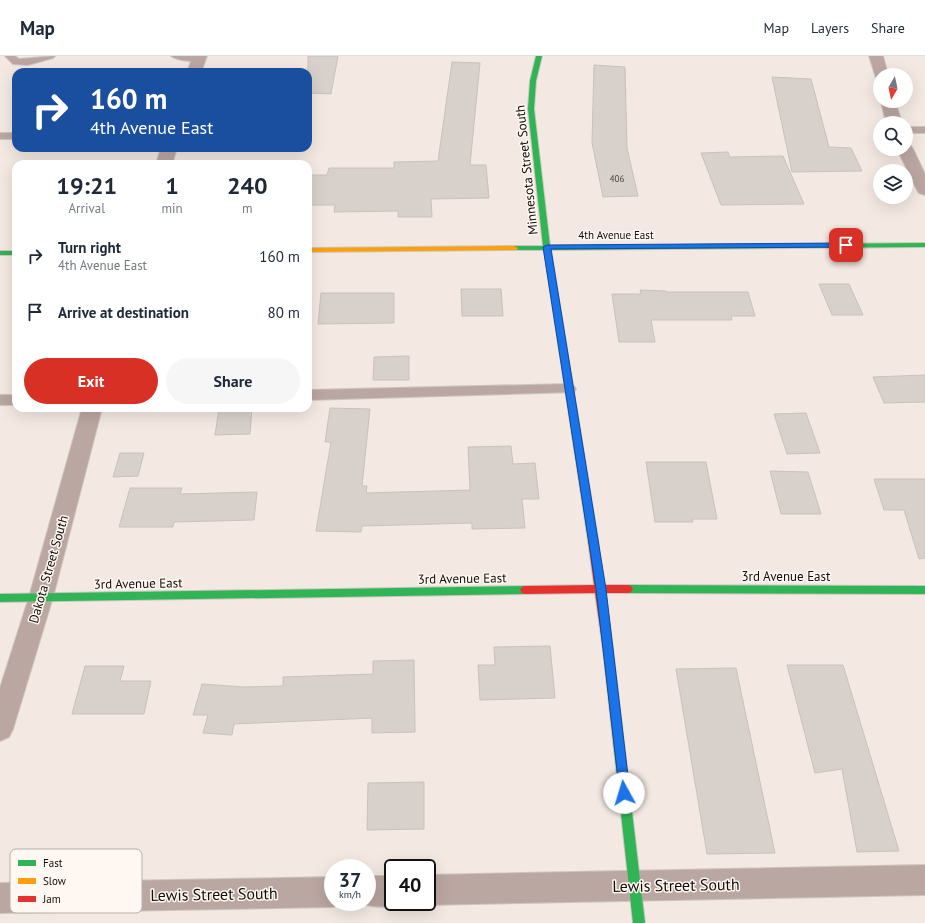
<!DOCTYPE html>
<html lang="en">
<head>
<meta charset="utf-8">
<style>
	body { margin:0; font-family:"PT Sans",sans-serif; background:#f6f6f7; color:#1f2937; height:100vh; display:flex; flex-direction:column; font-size:15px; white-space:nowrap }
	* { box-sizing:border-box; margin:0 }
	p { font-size:13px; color:#747a83 }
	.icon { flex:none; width:22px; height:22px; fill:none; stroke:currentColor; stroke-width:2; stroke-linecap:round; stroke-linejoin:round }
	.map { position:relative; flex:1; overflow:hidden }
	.side { position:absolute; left:12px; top:104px; width:300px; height:252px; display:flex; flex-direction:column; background:#fff; border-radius:12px; box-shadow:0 4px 16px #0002 }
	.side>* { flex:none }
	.hud { position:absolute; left:12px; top:12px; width:300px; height:84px; border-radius:12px; box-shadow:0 4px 16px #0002; background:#1a4fa0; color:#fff; overflow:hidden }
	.needle { width:26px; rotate:189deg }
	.fabs { position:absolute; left:873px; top:12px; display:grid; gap:8px }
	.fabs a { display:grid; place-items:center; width:40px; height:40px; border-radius:50%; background:#fff; box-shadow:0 4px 16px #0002; font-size:20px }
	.speed { position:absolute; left:324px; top:803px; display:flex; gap:8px; font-size:20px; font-weight:700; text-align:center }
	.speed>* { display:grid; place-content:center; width:52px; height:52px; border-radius:50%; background:#fff; box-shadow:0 4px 16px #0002; line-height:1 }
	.speed small { font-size:10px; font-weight:400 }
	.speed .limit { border:2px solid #111; border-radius:6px; background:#fff; color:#111 }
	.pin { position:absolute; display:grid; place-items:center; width:34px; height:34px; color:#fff; margin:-17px; border-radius:8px; box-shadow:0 2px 6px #0006 }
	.me { position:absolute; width:44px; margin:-22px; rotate:354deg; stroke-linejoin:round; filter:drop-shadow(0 0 3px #0008) }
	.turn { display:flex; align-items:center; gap:14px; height:84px; padding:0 12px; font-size:18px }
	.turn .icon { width:52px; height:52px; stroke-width:2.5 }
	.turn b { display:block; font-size:28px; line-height:34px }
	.eta { display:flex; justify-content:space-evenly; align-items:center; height:68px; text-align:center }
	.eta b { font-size:24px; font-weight:700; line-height:28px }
	.button { display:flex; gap:8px; margin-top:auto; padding:8px 12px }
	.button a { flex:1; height:46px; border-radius:24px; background:#d93025; color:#fff; font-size:16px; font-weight:700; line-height:46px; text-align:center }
	.button a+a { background:#f6f6f7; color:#1f2937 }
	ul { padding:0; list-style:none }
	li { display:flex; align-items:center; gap:12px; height:56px; padding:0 12px }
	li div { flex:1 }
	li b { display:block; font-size:15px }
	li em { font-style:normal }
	header { display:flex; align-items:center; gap:24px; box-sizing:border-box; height:56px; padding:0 20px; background:#fff; border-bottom:1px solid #e0e1e3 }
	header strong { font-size:19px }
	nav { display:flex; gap:22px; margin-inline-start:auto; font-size:14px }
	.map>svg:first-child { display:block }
	.building { fill:#d8d1cb; stroke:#c8c2bc }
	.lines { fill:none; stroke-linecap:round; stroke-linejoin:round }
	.lane-casing { stroke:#cdc6c1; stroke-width:2 }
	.street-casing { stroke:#cdc6c1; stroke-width:2 }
	.fast-casing { stroke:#cdc6c1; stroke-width:2 }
	.slow-casing { stroke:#cdc6c1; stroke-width:2 }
	.jam-casing { stroke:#cdc6c1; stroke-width:2 }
	.lane { fill:#bba7a2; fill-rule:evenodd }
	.street { fill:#bba7a2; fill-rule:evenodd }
	.fast { fill:#30b455; fill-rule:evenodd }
	.slow { fill:#ff9f0a; fill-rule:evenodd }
	.jam { fill:#e5322d; fill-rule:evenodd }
	.route { fill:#1a73e8; stroke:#114b97 }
	.labels { text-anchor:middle; stroke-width:3; stroke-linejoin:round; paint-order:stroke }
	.far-number-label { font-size:9px; fill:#463f3b }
	.far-street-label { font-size:11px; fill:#120c08; stroke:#fef7f2 }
	.street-label { font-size:13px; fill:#120c08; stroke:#fef7f2 }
	.near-street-label { font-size:16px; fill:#120c08; stroke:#fef7f2 }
	.key { fill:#fef7f2; stroke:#b7b0ac; stroke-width:1 }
	.key-label { font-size:11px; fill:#120c08 }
</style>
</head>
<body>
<header>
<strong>Map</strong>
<nav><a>Map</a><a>Layers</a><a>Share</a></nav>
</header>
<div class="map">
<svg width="925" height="867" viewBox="0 0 925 867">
	<rect width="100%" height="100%" fill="#f3e8e2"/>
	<g class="building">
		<path d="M308,0h30l-7,38 -23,-1z"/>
		<path d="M452,6l28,1 -10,102h16l3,33 -58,1 1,18h-34v-6l-64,1 1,-7h-27v-30h19l2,-7h65v-6l44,-1z"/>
		<path d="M594,9l31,2 2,81 11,48 -35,1 -11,-54z"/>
		<path d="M772,21l39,2 18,68 22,1 11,23 -70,1z"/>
		<path d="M728,96l2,5 53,-1 21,48 -83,1 -20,-52z"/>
		<path d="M819,228h30l14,31h-31z"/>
		<path d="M461,233h40l2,27h-41z"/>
		<path d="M640,234l26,1v1h82l7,24h-24l1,4h-81l4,22h-36l-7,-48h29z"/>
		<path d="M321,237h73v30l-76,1z"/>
		<path d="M409,300v24h-36l1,-23z"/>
		<path d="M925,319v27l-41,1 -11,-26z"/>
		<path d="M219,352h33l-2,26 -35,1z"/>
		<path d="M330,352l40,1 -8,77h5l-1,7 104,-3 -2,-43 43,-1 2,18 22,-1 4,36h-17l3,29 -53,1v-6l-110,3 -1,6 -45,-1 15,-89h-6z"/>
		<path d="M806,357l14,40 -33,1 -13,-40z"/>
		<path d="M120,397h24l-6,23 -25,1z"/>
		<path d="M646,406h60l11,57h-25l1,3h-38z"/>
		<path d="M770,415l38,1 13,42h-40z"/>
		<path d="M874,423h51v79l-6,1 -15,-49h-20z"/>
		<path d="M130,432h52l-2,6 77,-2 -3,28 -80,2 -1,5h-54z"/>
		<path d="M550,590l5,52 -75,2 -2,-35h17l-1,-18z"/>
		<path d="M414,604l1,72 -43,1v-15l-138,6 -2,11 -29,-2 5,-18h-15l9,-31 42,3 39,-1v-9l90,-3v-13z"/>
		<path d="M787,609h56l56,186 -42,1 -15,-83 -27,4z"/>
		<path d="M85,610h39l-4,15h31l-7,33h-72z"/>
		<path d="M736,612l39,185 -68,1 -31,-185z"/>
		<path d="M424,726v47l-57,1 1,-47z"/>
	</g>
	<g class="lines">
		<defs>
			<g id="lane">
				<path d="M5,0h10l4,3 36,-3 -2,2 -25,7 -15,-1z"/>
				<path d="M171,0h31l2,2c-6,5 -27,3 -33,-2z"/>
				<rect x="906" y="71" width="19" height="6"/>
				<rect x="0" y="77" width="16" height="6"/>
				<path d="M569,328l5,2 2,3 -2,3 -266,8v-10z"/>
				<rect x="0" y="339" width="16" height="10"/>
			</g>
			<g id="street">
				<path d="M193,0h14l-6,16h-14z"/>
				<path d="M869,0h14l5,19h-8v4l-4,-1z"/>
				<path d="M881,45h14l7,22h-16z"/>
				<path d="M906,89l5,1 2,3 12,25v21l-6,-2 -2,-3 -20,-41h9z"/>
				<path d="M161,92h16l-5,16h-16z"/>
				<path d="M82,352h20l-49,189 -40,132 -4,8 -9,4v-53l29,-91z"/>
				<path d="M925,809v30l-498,10 -7,-3h7v-27z"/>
				<path d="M367,820h26v26h9c-14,6 -30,6 -44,0h9z"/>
				<path d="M333,821v25h11l-11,5 -333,6v-30z"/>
			</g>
			<g id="fast">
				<path d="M536,0h6l-6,25 -2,28 16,137 375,-3v4l-374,3 47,290 -2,3h-6l-2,-3 -44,-290h-30l-4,-2 4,-2h29l-15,-137 2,-28z"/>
				<rect x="0" y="195" width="16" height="4"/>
				<path d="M628,529l297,1v8l-297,-1 -3,-1 -2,-3 2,-3z"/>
				<path d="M525,530l3,1 2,3 -2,3 -3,1 -525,8v-8z"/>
				<path d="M608,589l4,1 1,3 32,274h-12l-30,-274 1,-3z"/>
			</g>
			<path id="slow" d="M514,190l4,2 -1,2 -209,2v-4z"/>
			<path id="jam" d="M593,480l3,1 2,3 6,45h24l3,1 2,3 -2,3 -3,1h-23l8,56 -1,3 -4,1 -4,-1 -1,-3 -8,-56 -70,1 -3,-1 -2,-3 2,-3 3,-1 69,-1 -6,-45 2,-3z"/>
		</defs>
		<use href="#lane" class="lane-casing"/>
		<use href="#street" class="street-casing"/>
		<use href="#fast" class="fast-casing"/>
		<use href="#slow" class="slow-casing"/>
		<use href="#jam" class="jam-casing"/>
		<use href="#lane" class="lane"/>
		<use href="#street" class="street"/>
		<use href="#fast" class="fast"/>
		<use href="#slow" class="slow"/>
		<use href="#jam" class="jam"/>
	</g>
	<path class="route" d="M846,187l3,1v3l-298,2 55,340 24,204 -2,3 -4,2 -4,-2 -24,-207 -53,-342 4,-2z"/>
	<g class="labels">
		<g class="far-number-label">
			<text x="617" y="126">406</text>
		</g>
		<g class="far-street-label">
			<text x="616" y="183">4th Avenue East</text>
		</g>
		<g class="street-label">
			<text transform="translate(526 114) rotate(-96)" y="5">Minnesota Street South</text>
			<text transform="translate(48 513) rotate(-74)" y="5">Dakota Street South</text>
			<text x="786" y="525">3rd Avenue East</text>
			<text transform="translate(462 522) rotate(-1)" y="5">3rd Avenue East</text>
			<text transform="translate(138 527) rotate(-1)" y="5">3rd Avenue East</text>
		</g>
		<g class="near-street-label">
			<text transform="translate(676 829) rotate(-1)" y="6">Lewis Street South</text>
			<text transform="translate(214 838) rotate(-1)" y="6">Lewis Street South</text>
		</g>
	</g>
	<rect x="10" y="793" width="132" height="64" rx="6" class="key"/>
	<rect x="18" y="804" width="18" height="6" fill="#30b455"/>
	<rect x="18" y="822" width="18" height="6" fill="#ff9f0a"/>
	<rect x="18" y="840" width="18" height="6" fill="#e5322d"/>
	<g class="key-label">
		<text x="43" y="811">Fast</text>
		<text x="43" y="829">Slow</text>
		<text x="43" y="847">Jam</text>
	</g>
</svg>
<div class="fabs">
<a><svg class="needle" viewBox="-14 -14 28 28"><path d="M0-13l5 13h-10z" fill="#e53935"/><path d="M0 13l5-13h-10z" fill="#747a83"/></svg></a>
<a><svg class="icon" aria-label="search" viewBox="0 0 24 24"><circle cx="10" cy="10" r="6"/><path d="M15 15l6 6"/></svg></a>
<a><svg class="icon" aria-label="layers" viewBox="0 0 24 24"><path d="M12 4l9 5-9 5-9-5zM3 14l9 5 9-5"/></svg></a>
</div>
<div class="speed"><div>37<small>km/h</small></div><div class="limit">40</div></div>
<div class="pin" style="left:846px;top:189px;background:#d93025"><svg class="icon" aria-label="arrive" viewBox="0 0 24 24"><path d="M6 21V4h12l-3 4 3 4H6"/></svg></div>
<svg class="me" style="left:624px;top:737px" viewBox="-20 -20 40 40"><circle r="19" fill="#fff"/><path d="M0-13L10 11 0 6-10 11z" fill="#1a73e8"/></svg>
<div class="hud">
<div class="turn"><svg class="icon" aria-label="right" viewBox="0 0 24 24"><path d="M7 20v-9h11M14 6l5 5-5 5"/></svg><div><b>160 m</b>4th Avenue East</div></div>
</div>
<section class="side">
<div class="eta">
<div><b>19:21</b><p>Arrival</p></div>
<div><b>1</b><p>min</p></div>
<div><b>240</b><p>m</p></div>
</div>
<ul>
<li><svg class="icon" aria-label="right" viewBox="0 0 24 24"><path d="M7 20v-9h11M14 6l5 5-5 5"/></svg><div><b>Turn right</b><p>4th Avenue East</p></div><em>160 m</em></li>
<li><svg class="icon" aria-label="arrive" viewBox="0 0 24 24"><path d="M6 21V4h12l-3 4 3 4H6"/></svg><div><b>Arrive at destination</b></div><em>80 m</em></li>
</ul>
<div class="button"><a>Exit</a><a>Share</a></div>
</section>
</div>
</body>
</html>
